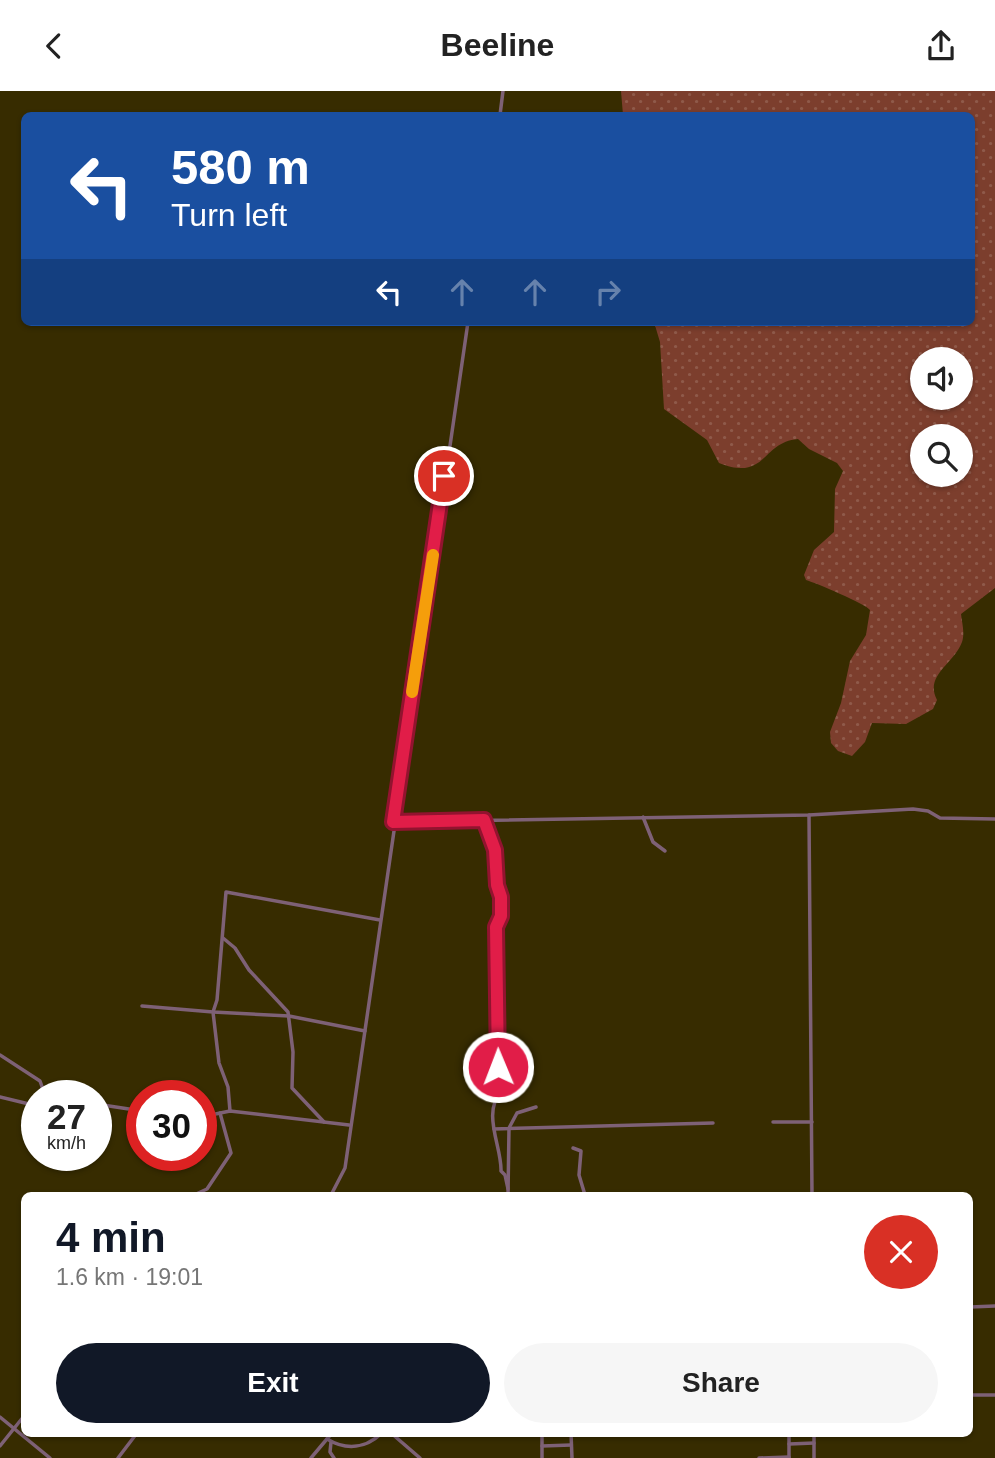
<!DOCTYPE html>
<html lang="en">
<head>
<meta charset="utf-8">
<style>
	body { margin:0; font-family:Arial,sans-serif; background:#f6f6f6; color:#222; height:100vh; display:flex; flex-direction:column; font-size:26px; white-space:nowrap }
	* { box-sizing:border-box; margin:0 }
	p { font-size:23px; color:#767676 }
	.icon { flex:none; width:38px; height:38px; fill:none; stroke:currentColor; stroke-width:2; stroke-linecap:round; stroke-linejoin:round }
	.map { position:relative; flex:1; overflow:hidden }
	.drawer { position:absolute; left:21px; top:1101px; width:952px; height:245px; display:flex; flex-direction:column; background:#fff; border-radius:10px; box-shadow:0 2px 5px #0004 }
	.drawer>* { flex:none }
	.banner { position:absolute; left:21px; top:21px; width:954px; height:214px; border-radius:10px; box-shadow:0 2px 5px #0004; background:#1a4fa0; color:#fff; overflow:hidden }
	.controls { position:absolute; left:910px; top:256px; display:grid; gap:14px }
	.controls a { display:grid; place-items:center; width:63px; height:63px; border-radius:50%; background:#fff; box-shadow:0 2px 5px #0004; font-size:35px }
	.speed { position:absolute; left:21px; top:989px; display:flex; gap:14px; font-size:35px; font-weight:700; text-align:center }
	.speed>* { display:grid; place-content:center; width:91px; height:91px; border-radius:50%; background:#fff; box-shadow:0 2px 5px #0004; line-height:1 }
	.speed small { font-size:18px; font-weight:400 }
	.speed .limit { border:10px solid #d22; background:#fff; color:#111 }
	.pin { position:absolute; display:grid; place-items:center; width:60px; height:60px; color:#fff; margin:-30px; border:4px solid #fff; border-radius:50%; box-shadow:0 2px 7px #0007 }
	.me { position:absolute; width:77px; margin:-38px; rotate:359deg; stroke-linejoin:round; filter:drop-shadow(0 0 5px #0008) }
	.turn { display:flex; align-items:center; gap:24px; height:147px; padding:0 35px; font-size:32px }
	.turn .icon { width:91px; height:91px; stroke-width:2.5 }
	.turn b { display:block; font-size:49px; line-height:60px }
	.lanes { display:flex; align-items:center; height:66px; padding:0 35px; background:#0003; justify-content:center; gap:35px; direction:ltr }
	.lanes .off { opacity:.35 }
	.round { display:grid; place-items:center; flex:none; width:74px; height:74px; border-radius:37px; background:#f6f6f6 }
	.summary { display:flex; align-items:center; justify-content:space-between; height:119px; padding:0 35px }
	h1 { font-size:42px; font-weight:800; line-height:52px; color:#111827 }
	.button { display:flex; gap:14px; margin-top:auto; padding:14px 35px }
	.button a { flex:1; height:80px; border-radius:42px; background:#111827; color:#fff; font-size:28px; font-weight:800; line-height:80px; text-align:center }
	.button a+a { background:#f6f6f6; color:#222 }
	header { display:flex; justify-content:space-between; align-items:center; height:91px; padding:0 35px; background:#fff; font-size:32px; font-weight:800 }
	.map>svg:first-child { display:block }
	.grass { fill:url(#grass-dots); fill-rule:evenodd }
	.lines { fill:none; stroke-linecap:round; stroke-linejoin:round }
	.minor { stroke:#7e6176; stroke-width:3.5 }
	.route-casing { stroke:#92132f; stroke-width:18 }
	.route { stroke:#e11d48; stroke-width:12 }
	.slow { stroke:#f59e0b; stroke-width:12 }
</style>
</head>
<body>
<header><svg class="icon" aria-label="back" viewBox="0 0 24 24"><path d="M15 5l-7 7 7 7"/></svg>Beeline<svg class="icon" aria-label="share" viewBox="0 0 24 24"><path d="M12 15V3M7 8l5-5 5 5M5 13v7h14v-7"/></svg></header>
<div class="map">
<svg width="995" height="1367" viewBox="0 0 995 1367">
	<defs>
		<pattern id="grass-dots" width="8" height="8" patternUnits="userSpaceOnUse" patternTransform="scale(1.75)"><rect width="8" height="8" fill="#7c3e2d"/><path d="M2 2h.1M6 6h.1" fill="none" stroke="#8f5a4a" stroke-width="1.8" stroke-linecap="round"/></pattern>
	</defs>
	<rect width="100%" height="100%" fill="#372c00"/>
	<path class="grass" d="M621,0h374v497l-34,26c1,9 4,19 1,28 -8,22 -38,33 -25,58l-4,9 -27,15 -34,-1 -7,19 -13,14 -14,-5 -7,-8 -1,-11 11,-29 9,-42 16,-26 4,-25c-4,-6 -54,-27 -64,-30l-2,-5 10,-25 20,-18 1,-43 8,-18 -6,-8 -28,-14 -11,-10c-37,3 -31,43 -79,24l-12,-23 -43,-31 -4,-67 -6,-20h317v-207h-348zM922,268h39v38h-39zM922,345h39v38h-39z"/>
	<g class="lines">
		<g class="minor">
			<path d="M500,24l3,-24"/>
			<path d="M809,724l3,380"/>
			<path d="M643,726l10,25 12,9"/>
			<path d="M484,729l11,30 2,35 4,12v19l-5,11 2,141 4,6v17c-21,21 0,56 -1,80l4,4 3,14"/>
			<path d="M393,731l416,-7 104,-6 15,2 12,7 55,1"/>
			<path d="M223,847l12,10 14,22 39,42 5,40 -1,36 32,34"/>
			<path d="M142,915l71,6 6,51 9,24 2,24"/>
			<path d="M365,940l-76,-15 -76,-4 4,-12 9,-108 154,28"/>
			<path d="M0,964l40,26 5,14"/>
			<path d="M0,1006l29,7 8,-1"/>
			<path d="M96,1013l46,7"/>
			<path d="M201,1026l29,-6 119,14"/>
			<path d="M773,1031h39"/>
			<path d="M494,1038l219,-6"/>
			<path d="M573,1057l8,3 -2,24 6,20"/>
			<path d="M194,1104l13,-6 24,-36 -11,-40"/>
			<path d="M331,1104l14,-27 123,-846"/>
			<path d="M508,1104l1,-67 8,-15 19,-6"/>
			<path d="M970,1216l25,-1"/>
			<path d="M970,1304h25"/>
			<path d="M0,1326l50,41"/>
			<path d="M391,1342l29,25"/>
			<path d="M542,1342v25"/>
			<path d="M571,1342l1,25"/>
			<path d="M789,1342v25"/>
			<path d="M571,1343l18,-1"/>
			<path d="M327,1348c20,12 39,9 55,-6"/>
			<path d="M331,1351l-1,10 4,6"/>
			<path d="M789,1353l25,-1"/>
			<path d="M0,1355l24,-30"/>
			<path d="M542,1355l29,-1"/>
			<path d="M118,1367l19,-25"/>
			<path d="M311,1367l21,-25"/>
			<path d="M759,1367l30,-1"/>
			<path d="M814,1367v-25"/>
		</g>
	</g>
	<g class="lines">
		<defs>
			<path id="route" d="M444,385l-51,346 91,-2 11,30 2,35 4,12v19l-5,11 2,140"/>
		</defs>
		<use href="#route" class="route-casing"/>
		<use href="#route" class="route"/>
		<path class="slow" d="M412,601l21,-137"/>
	</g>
</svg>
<div class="controls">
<a><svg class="icon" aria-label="sound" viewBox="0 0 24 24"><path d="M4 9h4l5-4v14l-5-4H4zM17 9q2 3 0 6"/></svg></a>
<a><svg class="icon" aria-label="search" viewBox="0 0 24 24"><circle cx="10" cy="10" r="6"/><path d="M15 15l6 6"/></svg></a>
</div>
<div class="speed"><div>27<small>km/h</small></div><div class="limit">30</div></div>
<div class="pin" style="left:444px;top:385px;background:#d93025"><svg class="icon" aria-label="arrive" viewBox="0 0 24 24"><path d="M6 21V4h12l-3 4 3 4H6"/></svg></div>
<svg class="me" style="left:498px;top:976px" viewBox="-20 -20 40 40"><circle r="17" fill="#e11d48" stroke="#fff" stroke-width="3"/><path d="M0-11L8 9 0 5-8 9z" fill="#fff"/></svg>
<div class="banner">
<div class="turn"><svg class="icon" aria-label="left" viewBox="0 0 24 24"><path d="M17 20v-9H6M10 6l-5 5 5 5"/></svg><div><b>580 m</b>Turn left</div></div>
<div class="lanes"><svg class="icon" aria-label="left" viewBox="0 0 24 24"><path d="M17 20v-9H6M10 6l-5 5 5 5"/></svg><svg class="icon off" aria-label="ahead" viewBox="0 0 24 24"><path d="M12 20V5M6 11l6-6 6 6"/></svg><svg class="icon off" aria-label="ahead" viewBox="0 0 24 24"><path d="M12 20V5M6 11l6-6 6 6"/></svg><svg class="icon off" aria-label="right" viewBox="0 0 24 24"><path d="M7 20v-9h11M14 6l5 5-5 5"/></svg></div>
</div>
<section class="drawer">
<div class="summary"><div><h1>4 min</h1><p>1.6 km · 19:01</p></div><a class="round" style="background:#d93025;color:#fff"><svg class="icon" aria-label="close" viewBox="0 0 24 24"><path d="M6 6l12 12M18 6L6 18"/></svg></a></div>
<div class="button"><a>Exit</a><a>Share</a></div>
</section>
</div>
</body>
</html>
